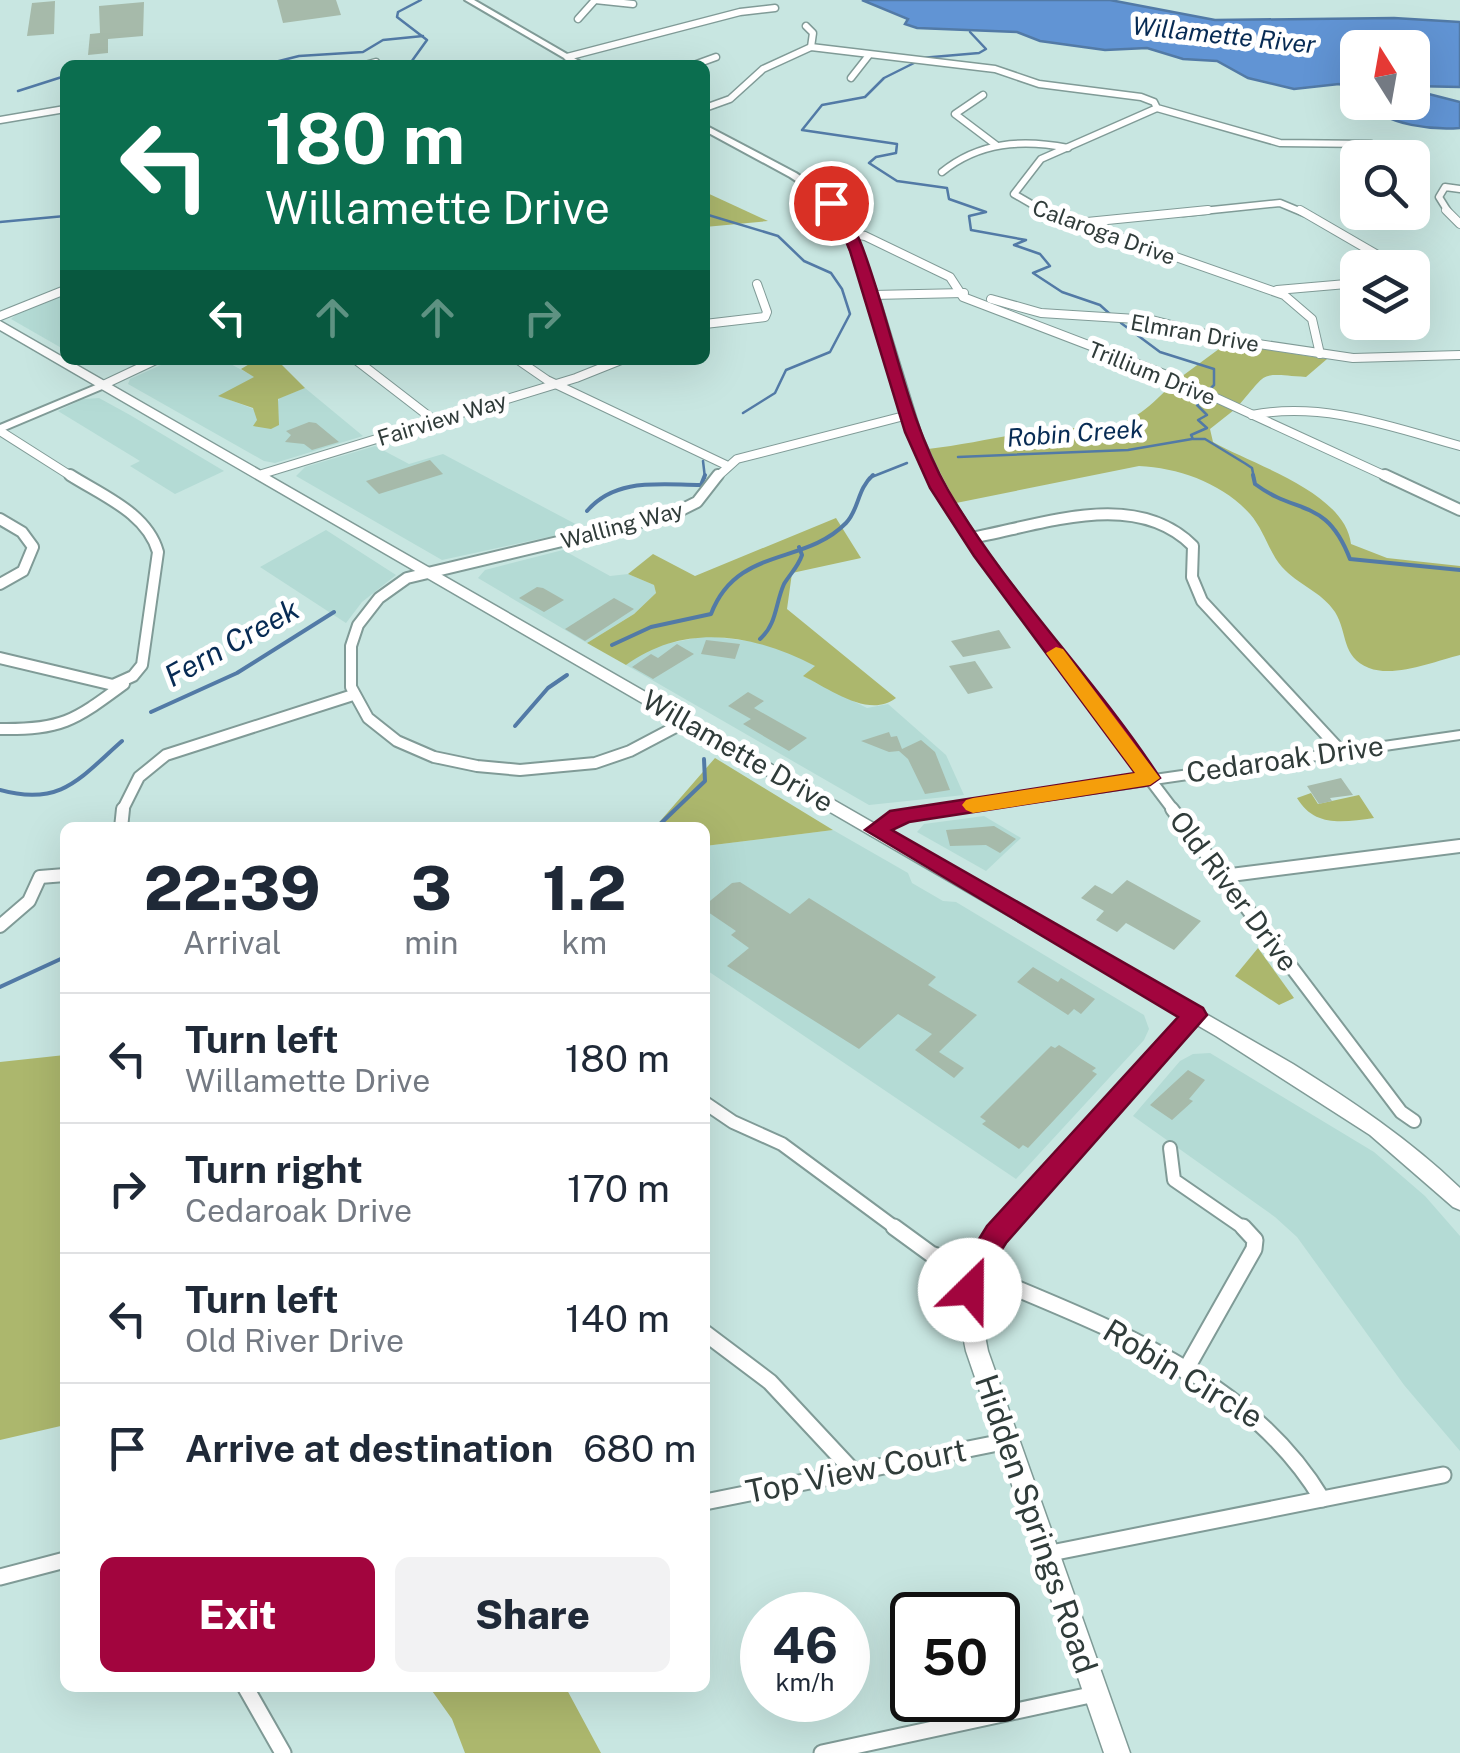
<!DOCTYPE html>
<html lang="en">
<head>
<meta charset="utf-8">
<style>
	body { margin:0; font-family:"Public Sans",sans-serif; background:#f2f2f3; color:#1f2937; height:100vh; display:flex; flex-direction:column; font-size:38px; white-space:nowrap }
	* { box-sizing:border-box; margin:0 }
	p { font-size:32px; color:#747a83 }
	.icon { flex:none; width:55px; height:55px; fill:none; stroke:currentColor; stroke-width:2; stroke-linecap:round; stroke-linejoin:round }
	.map { position:relative; flex:1; overflow:hidden }
	.side { position:absolute; left:60px; top:822px; width:650px; height:870px; display:flex; flex-direction:column; background:#fff; border-radius:15px; box-shadow:0 10px 40px #0002 }
	.side>* { flex:none }
	.hud { position:absolute; left:60px; top:60px; width:650px; height:305px; border-radius:15px; box-shadow:0 10px 40px #0002; background:#0b6e4f; color:#fff; overflow:hidden }
	.needle { width:65px; rotate:349deg }
	.tools { position:absolute; left:1340px; top:30px; display:grid; gap:20px }
	.tools a { display:grid; place-items:center; width:90px; height:90px; border-radius:15px; background:#fff; box-shadow:0 10px 40px #0002; font-size:50px }
	.speed { position:absolute; left:740px; top:1592px; display:flex; gap:20px; font-size:50px; font-weight:700; text-align:center }
	.speed>* { display:grid; place-content:center; width:130px; height:130px; border-radius:50%; background:#fff; box-shadow:0 10px 40px #0002; line-height:1 }
	.speed small { font-size:25px; font-weight:400 }
	.speed .limit { border:5px solid #111; border-radius:15px; background:#fff; color:#111 }
	.pin { position:absolute; display:grid; place-items:center; width:85px; height:85px; color:#fff; margin:-42px; border:5px solid #fff; border-radius:50%; box-shadow:0 2px 10px #0007 }
	.me { position:absolute; width:110px; margin:-55px; rotate:23deg; stroke-linejoin:round; filter:drop-shadow(0 0 8px #0008) }
	.turn { display:flex; align-items:center; gap:35px; height:210px; padding:0 40px; font-size:45px }
	.turn .icon { width:130px; height:130px; stroke-width:2.5 }
	.turn b { display:block; font-size:70px; line-height:85px }
	.lanes { display:flex; align-items:center; height:95px; padding:0 40px; background:#0003; justify-content:center; gap:50px; direction:ltr }
	.lanes .off { opacity:.35 }
	.eta { display:flex; justify-content:space-evenly; align-items:center; height:170px; text-align:center }
	.eta b { font-size:60px; font-weight:800; line-height:70px }
	.primary-button { display:flex; gap:20px; margin-top:auto; padding:20px 40px }
	.primary-button a { flex:1; height:115px; border-radius:15px; background:#a2053e; color:#fff; font-size:40px; font-weight:800; line-height:115px; text-align:center }
	.primary-button a+a { background:#f2f2f3; color:#1f2937 }
	ul { padding:0; list-style:none }
	li { display:flex; align-items:center; gap:30px; height:130px; padding:0 40px; border-top:2px solid #e0e1e3 }
	li div { flex:1 }
	li b { display:block; font-size:38px }
	li em { font-style:normal }
	.map>svg:first-child { display:block }
	.built { fill:#b4dbd5 }
	.green { fill:#acb76d }
	.water { fill:#6194d4; stroke:#527aa6; stroke-width:2.5 }
	.lines { fill:none; stroke-linecap:round; stroke-linejoin:round }
	.stream-far1 { stroke:#527aa6; stroke-width:2.5 }
	.stream { stroke:#527aa6; stroke-width:4 }
	.building { fill:#a6baaa }
	.minor-far4-casing { stroke:#809b97; stroke-width:9 }
	.minor-far3-casing { stroke:#809b97; stroke-width:10 }
	.minor-far2-casing { stroke:#809b97; stroke-width:14 }
	.minor-far1-casing { stroke:#809b97; stroke-width:16 }
	.minor-casing { stroke:#809b97; stroke-width:19 }
	.tertiary-casing { stroke:#809b97; stroke-width:4 }
	.secondary-casing { stroke:#809b97; stroke-width:3 }
	.primary-casing { stroke:#809b97; stroke-width:3 }
	.minor-far4 { stroke:#fff; stroke-width:6 }
	.minor-far3 { stroke:#fff; stroke-width:8 }
	.minor-far2 { stroke:#fff; stroke-width:10 }
	.minor-far1 { stroke:#fff; stroke-width:12 }
	.minor { stroke:#fff; stroke-width:15 }
	.tertiary { fill:#fff; fill-rule:evenodd }
	.secondary { fill:#fff; fill-rule:evenodd }
	.primary { fill:#fff; fill-rule:evenodd }
	.route { fill:#a2053e; stroke:#690328; stroke-width:2.5 }
	.slow { fill:#f59e0b }
	.labels { text-anchor:middle; stroke-width:10; stroke-linejoin:round; paint-order:stroke }
	.far-street-label { font-size:22px; fill:#303c3a; stroke:#fff }
	.far-water-label { font-size:25px; font-style:italic; fill:#072b54; stroke:#fff }
	.street-label { font-size:28px; fill:#303c3a; stroke:#fff }
	.water-label { font-size:30px; font-style:italic; fill:#072b54; stroke:#fff }
	.near-street-label { font-size:32px; fill:#303c3a; stroke:#fff }
</style>
</head>
<body>
<div class="map">
<svg width="1460" height="1753" viewBox="0 0 1460 1753">
	<rect width="100%" height="100%" fill="#c8e6e1"/>
	<g class="built">
		<path d="M65,295v55l-54,-31 6,-5z"/>
		<path d="M172,360h51l32,17 -35,19 36,14 2,11 17,-8 4,-15 26,-10 58,48 -88,27 -11,-2 -136,-77 2,-5z"/>
		<path d="M99,398l31,17 94,56 -49,23 -45,-28 10,-5 -82,-50 25,-12z"/>
		<path d="M375,446l34,18 34,-10 142,75 -143,31 -146,-84 9,-9z"/>
		<path d="M326,530l70,45 -34,27 -16,21 -86,-56z"/>
		<path d="M563,550l47,26 18,-2 26,11 2,8 -22,21 -47,29 -109,-65 7,-8z"/>
		<path d="M706,636l68,8 42,22 -12,10 63,32 21,-4 58,51 18,40 -95,10 -243,-140 24,-18z"/>
		<path d="M984,816l37,22 -35,33 -69,-39 7,-8z"/>
		<path d="M833,830l75,43 4,10 31,18 13,1 188,113 5,14 -5,11 -128,139 -311,-210v-123z"/>
		<path d="M1210,1053l164,99 51,44 35,40v215l-56,-66 -107,-148 -22,-20 -142,-101 47,-55 13,-7z"/>
	</g>
	<g class="green">
		<path d="M705,192l63,29 -63,6z"/>
		<path d="M1227,343l100,16 -21,18c-49,-3 -36,-7 -67,28l-58,-28z"/>
		<path d="M256,360h21l28,28 -27,11 1,26 -8,4 -18,-3 4,-6 -4,-12 -35,-12 36,-19 -13,-8z"/>
		<path d="M1173,383l61,27 -24,19 3,13c40,23 132,50 138,102l36,14 73,8v89c-25,6 -65,23 -91,13 -28,-11 -21,-35 -34,-56 -13,-20 -38,-28 -53,-45 -13,-15 -18,-37 -32,-53 -28,-31 -71,-46 -111,-48l-183,37 -28,-54c37,-4 73,-13 110,-18 71,-10 77,13 135,-48z"/>
		<path d="M836,518l25,40 -69,15 -5,36 109,89c-27,21 -66,-9 -93,-22l12,-10c-61,-32 -130,-44 -189,-1l-39,-22 47,-29 22,-21 -2,-8 -26,-11 25,-20 42,22z"/>
		<path d="M715,758l118,72 -128,16v-18l-50,-1z"/>
		<path d="M1311,793l7,11 41,-9 15,23c-30,4 -59,10 -77,-20z"/>
		<path d="M1258,948l36,50 -15,7 -44,-29z"/>
		<path d="M65,1055v370l-65,15v-378z"/>
		<path d="M430,1688h136l35,65h-136l-13,-34z"/>
	</g>
	<g class="water">
		<path d="M862,0h248l105,20 179,-2 66,4v65l-47,-1 -1,-38h-54l-1,45 -18,-9 -45,5 -46,-11 -31,-17 -34,-2 -36,-11 -42,2 -65,-9 -23,-9 -100,-4 -12,-4 3,-5z"/>
		<path d="M1413,90l47,12v26c-25,2 -75,-2 -89,-25l41,-1z"/>
	</g>
	<g class="lines">
		<g class="stream-far1">
			<path d="M921,58l58,-5 7,-4 -16,-17"/>
			<path d="M916,62l-32,16 -19,19 -43,8 -20,25 95,14 -1,9 -20,4 -7,6 28,18 50,7 2,11 37,13 -17,4 2,14 55,10 -12,5 26,9 10,12 -17,7 29,19 38,13 11,10"/>
			<path d="M134,65l137,-2 28,-7 64,-4 20,-12 40,-4"/>
			<path d="M409,65l18,-25 -30,-23 1,-5 23,-12"/>
			<path d="M18,91l47,-15"/>
			<path d="M705,214l73,22 26,25 27,12 11,16 8,25 -20,38 -44,18 -11,23 -32,20"/>
			<path d="M0,222l65,-6"/>
			<path d="M1121,323l39,29 54,17v16l-4,4"/>
			<path d="M1204,397l-7,8 10,10 -9,5 9,8 -16,7 2,4h12l41,25 6,4 2,10"/>
			<path d="M958,457l170,-7 64,-11"/>
			<path d="M703,461l2,17"/>
			<path d="M869,478l38,-15"/>
		</g>
		<g class="stream">
			<path d="M1253,475l2,9c43,32 71,13 95,75l110,11"/>
			<path d="M587,511c29,-34 73,-26 114,-26l4,-10"/>
			<path d="M760,639c17,-15 15,-35 24,-55 6,-10 14,-17 18,-29l-3,-8"/>
			<path d="M612,645l39,-18 60,-13c26,-68 93,-48 135,-91 13,-13 11,-34 27,-48"/>
			<path d="M151,712l86,-39 97,-61"/>
			<path d="M515,726l33,-38 19,-13"/>
			<path d="M0,790c61,17 80,-12 122,-49"/>
			<path d="M656,828l49,-47 -1,-22"/>
			<path d="M0,987l65,-30"/>
		</g>
	</g>
	<g class="building">
		<path d="M277,0h59l5,15 -58,8z"/>
		<path d="M55,1l-1,33 -27,2 5,-33z"/>
		<path d="M144,2l-1,34 -35,3v14l-20,2 2,-21 10,-1 -1,-27z"/>
		<path d="M309,422l7,1 23,19 -27,8 -8,-6 -19,-2 6,-7 -5,-4z"/>
		<path d="M430,460l13,14 -64,20 -13,-13z"/>
		<path d="M537,587l6,1 21,12 -20,12 -25,-14z"/>
		<path d="M614,598l20,11 -49,32 -20,-12z"/>
		<path d="M999,630l12,18 -48,9 -12,-16z"/>
		<path d="M706,640l34,4 -5,15 -34,-5z"/>
		<path d="M677,644l17,10 -41,25 -21,-12 19,-13 7,4z"/>
		<path d="M975,661l18,27 -25,6 -19,-28z"/>
		<path d="M748,692l16,9 -10,7 53,30 -18,13 -46,-27 8,-5 -23,-13z"/>
		<path d="M889,732l2,5 6,-1 5,13 19,-9 14,12 15,38 -25,4 -17,-35 -9,-8 -10,1 -28,-11z"/>
		<path d="M1341,778l12,17 -23,3 2,3 -13,3 -12,-18z"/>
		<path d="M994,826l22,13 -16,14 -14,-8 -36,1 -4,-16z"/>
		<path d="M1127,880l74,41 -27,29 -48,-27 -9,9 -21,-12 8,-9 -23,-13 14,-13 17,9z"/>
		<path d="M740,882l50,32 19,-16 127,79 -8,8 49,30 -38,37 25,16 -10,10 -39,-28 17,-16 -34,-20 -39,35 -132,-83 22,-18 -18,-13 5,-4 -31,-21v-5l27,-22z"/>
		<path d="M1033,967l25,15 3,-4 34,21 -14,15 -7,-5 -6,6 -51,-33z"/>
		<path d="M1059,1045l37,23 -4,3 5,3 -69,74 -5,-3 -4,4 -37,-25 4,-3 -6,-4 71,-71 4,2z"/>
		<path d="M1188,1070l17,10 -16,19 4,2 -21,19 -22,-15z"/>
	</g>
	<g class="lines">
		<defs>
			<g id="minor-far4">
				<path d="M595,0l38,4"/>
				<path d="M578,19l17,-19"/>
				<path d="M806,26l7,7 -2,14"/>
				<path d="M567,57l173,-45 35,-4"/>
				<path d="M365,65l11,-3"/>
				<path d="M694,65l22,-8"/>
				<path d="M851,78l18,-23"/>
				<path d="M983,95l-28,19 41,31"/>
				<path d="M705,108l25,-9 33,-30 48,-22 184,22 44,15 102,13 13,5 3,6 123,35 91,1"/>
				<path d="M0,120l65,-11"/>
				<path d="M942,172c37,-30 80,-33 126,-24"/>
				<path d="M1047,213l-33,-19 27,-35 116,-51"/>
				<path d="M1183,213l97,-10 24,10"/>
				<path d="M1449,213l-10,-16 6,-10 15,2"/>
			</g>
			<g id="minor-far3">
				<path d="M1042,210l242,85 28,24 8,35"/>
				<path d="M1300,210l100,58"/>
				<path d="M1446,210l14,14"/>
				<path d="M1077,223l131,-13"/>
				<path d="M850,233l15,3 85,41 13,20 201,77 226,104"/>
				<path d="M1277,290l81,-7"/>
				<path d="M873,295l91,-2"/>
				<path d="M991,299l50,14 111,7 73,19 128,19 107,-3"/>
				<path d="M0,316l65,-26"/>
				<path d="M705,324l60,-7 2,-5 -10,-28"/>
				<path d="M356,360l79,61"/>
				<path d="M518,360l29,20 179,85"/>
				<path d="M103,385l53,-25"/>
				<path d="M1252,415c71,-14 140,12 208,31"/>
				<path d="M0,431l74,47"/>
				<path d="M262,474l314,-96 45,-18"/>
				<path d="M716,478l21,-19 171,-44"/>
			</g>
			<g id="minor-far2">
				<path d="M1385,475l75,35"/>
				<path d="M0,519l22,13 11,15 -10,24 -23,13"/>
				<path d="M971,538c71,-13 164,-50 222,8l-1,31 10,24 139,150"/>
				<path d="M0,658l113,27 20,-9 9,-11 16,-113c-11,-39 -55,-56 -88,-77"/>
				<path d="M685,722l-55,29 -35,12 -75,7 -43,-4 -43,-9 -37,-16 -29,-23 -17,-31v-41l7,-21 21,-27 28,-20 264,-63 26,-13 21,-27"/>
				<path d="M0,729c63,1 75,-9 124,-45"/>
				<path d="M1149,778l25,33"/>
				<path d="M122,811l17,-34 27,-22 187,-60"/>
			</g>
			<g id="minor-far1">
				<path d="M1172,809l229,303 13,9"/>
				<path d="M121,828l2,-19"/>
				<path d="M1223,876l237,-30"/>
				<path d="M0,926l29,-25 11,-24 25,-2"/>
				<path d="M705,1103l28,19 49,22 115,85"/>
				<path d="M1170,1148l4,32 71,49"/>
			</g>
			<g id="minor">
				<path d="M894,1227l37,27 43,16"/>
				<path d="M1013,1287c117,49 241,99 309,212"/>
				<path d="M705,1333l65,49 83,89"/>
				<path d="M1185,1371l69,-122 1,-9 -12,-13"/>
				<path d="M705,1502l303,-61"/>
				<path d="M1046,1554l397,-79"/>
				<path d="M0,1577l65,-17"/>
				<path d="M246,1688l37,65"/>
				<path d="M822,1753l273,-59"/>
			</g>
			<g id="tertiary">
				<path d="M465,0h9l112,65h-10z"/>
				<path d="M705,125l91,48 30,20 19,21 33,81 42,137 25,57 40,61 169,225 306,-44v8l-551,81c-15,3 -26,17 -38,15l-2,-4c11,-14 23,-17 40,-21l232,-33 -165,-222 -43,-66 -25,-57 -40,-137 -30,-78 -18,-20 -30,-20 -85,-46z"/>
				<path d="M103,382l5,3 -1,2 -107,45v-7z"/>
			</g>
			<path id="secondary" d="M1195,1008l7,2 2,5 -2,5 -199,220c-23,37 -24,69 -15,111l142,402h-26l-138,-402c-11,-51 -6,-79 23,-123l199,-218z"/>
			<path id="primary" d="M0,321l1293,743c59,37 116,75 167,124v22l-7,-3 -83,-72 -154,-99 -1216,-706z"/>
		</defs>
		<use href="#minor-far4" class="minor-far4-casing"/>
		<use href="#minor-far3" class="minor-far3-casing"/>
		<use href="#minor-far2" class="minor-far2-casing"/>
		<use href="#minor-far1" class="minor-far1-casing"/>
		<use href="#minor" class="minor-casing"/>
		<use href="#tertiary" class="tertiary-casing"/>
		<use href="#secondary" class="secondary-casing"/>
		<use href="#primary" class="primary-casing"/>
		<use href="#minor-far4" class="minor-far4"/>
		<use href="#minor-far3" class="minor-far3"/>
		<use href="#minor-far2" class="minor-far2"/>
		<use href="#minor-far1" class="minor-far1"/>
		<use href="#minor" class="minor"/>
		<use href="#tertiary" class="tertiary"/>
		<use href="#secondary" class="secondary"/>
		<use href="#primary" class="primary"/>
	</g>
	<path class="route" d="M826,200h10c23,28 32,63 43,97 20,64 35,134 69,193 60,103 147,188 212,288l-10,7 -241,37 -17,8 311,178 4,7 -201,228 -19,30 -7,25 -10,4 -10,-4 -4,-8 4,-20 27,-44 191,-209 -313,-187 25,-19 245,-38 -161,-217 -44,-68 -25,-56 -55,-181 -14,-34 -12,-14z"/>
	<path class="slow" d="M1056,647l7,2 97,129 -10,7 -177,28 -7,-3 -4,-5 4,-5 7,-2 162,-25 -89,-120z"/>
	<g class="labels">
		<g class="far-street-label">
			<text transform="translate(1104 232) rotate(20)" y="8">Calaroga Drive</text>
			<text transform="translate(1195 333) rotate(10)" y="8">Elmran Drive</text>
			<text transform="translate(1152 373) rotate(22)" y="8">Trillium Drive</text>
			<text transform="translate(442 419) rotate(-17)" y="8">Fairview Way</text>
			<text transform="translate(622 525) rotate(-15)" y="8">Walling Way</text>
		</g>
		<g class="far-water-label">
			<text transform="translate(1224 35) rotate(6)" y="9">Willamette River</text>
			<text transform="translate(1075 433) rotate(-4)" y="9">Robin Creek</text>
		</g>
		<g class="street-label">
			<text transform="translate(738 751) rotate(30)" y="10">Willamette Drive</text>
			<text transform="translate(1285 759) rotate(-8)" y="10">Cedaroak Drive</text>
			<text transform="translate(1234 891) rotate(53)" y="10">Old River Drive</text>
		</g>
		<g class="water-label">
			<text transform="translate(232 643) rotate(-29)" y="10">Fern Creek</text>
		</g>
		<g class="near-street-label">
			<text transform="translate(1183 1374) rotate(31)" y="11">Robin Circle</text>
			<text transform="translate(856 1471) rotate(-11)" y="11">Top View Court</text>
			<text transform="translate(1036 1524) rotate(71)" y="11">Hidden Springs Road</text>
		</g>
	</g>
</svg>
<div class="tools">
<a><svg class="needle" viewBox="-14 -14 28 28"><path d="M0-13l5 13h-10z" fill="#e53935"/><path d="M0 13l5-13h-10z" fill="#747a83"/></svg></a>
<a><svg class="icon" aria-label="search" viewBox="0 0 24 24"><circle cx="10" cy="10" r="6"/><path d="M15 15l6 6"/></svg></a>
<a><svg class="icon" aria-label="layers" viewBox="0 0 24 24"><path d="M12 4l9 5-9 5-9-5zM3 14l9 5 9-5"/></svg></a>
</div>
<div class="speed"><div>46<small>km/h</small></div><div class="limit">50</div></div>
<div class="pin" style="left:831px;top:203px;background:#d93025"><svg class="icon" aria-label="arrive" viewBox="0 0 24 24"><path d="M6 21V4h12l-3 4 3 4H6"/></svg></div>
<svg class="me" style="left:970px;top:1290px" viewBox="-20 -20 40 40"><circle r="19" fill="#fff"/><path d="M0-13L10 11 0 6-10 11z" fill="#a2053e"/></svg>
<div class="hud">
<div class="turn"><svg class="icon" aria-label="left" viewBox="0 0 24 24"><path d="M17 20v-9H6M10 6l-5 5 5 5"/></svg><div><b>180 m</b>Willamette Drive</div></div>
<div class="lanes"><svg class="icon" aria-label="left" viewBox="0 0 24 24"><path d="M17 20v-9H6M10 6l-5 5 5 5"/></svg><svg class="icon off" aria-label="ahead" viewBox="0 0 24 24"><path d="M12 20V5M6 11l6-6 6 6"/></svg><svg class="icon off" aria-label="ahead" viewBox="0 0 24 24"><path d="M12 20V5M6 11l6-6 6 6"/></svg><svg class="icon off" aria-label="right" viewBox="0 0 24 24"><path d="M7 20v-9h11M14 6l5 5-5 5"/></svg></div>
</div>
<section class="side">
<div class="eta">
<div><b>22:39</b><p>Arrival</p></div>
<div><b>3</b><p>min</p></div>
<div><b>1.2</b><p>km</p></div>
</div>
<ul>
<li><svg class="icon" aria-label="left" viewBox="0 0 24 24"><path d="M17 20v-9H6M10 6l-5 5 5 5"/></svg><div><b>Turn left</b><p>Willamette Drive</p></div><em>180 m</em></li>
<li><svg class="icon" aria-label="right" viewBox="0 0 24 24"><path d="M7 20v-9h11M14 6l5 5-5 5"/></svg><div><b>Turn right</b><p>Cedaroak Drive</p></div><em>170 m</em></li>
<li><svg class="icon" aria-label="left" viewBox="0 0 24 24"><path d="M17 20v-9H6M10 6l-5 5 5 5"/></svg><div><b>Turn left</b><p>Old River Drive</p></div><em>140 m</em></li>
<li><svg class="icon" aria-label="arrive" viewBox="0 0 24 24"><path d="M6 21V4h12l-3 4 3 4H6"/></svg><div><b>Arrive at destination</b></div><em>680 m</em></li>
</ul>
<div class="primary-button"><a>Exit</a><a>Share</a></div>
</section>
</div>
</body>
</html>
